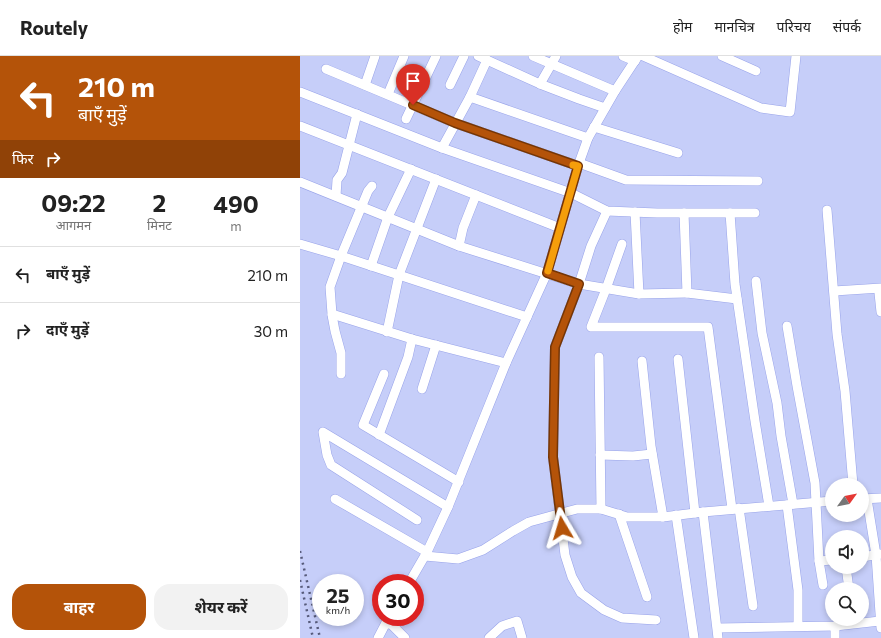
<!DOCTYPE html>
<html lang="hi">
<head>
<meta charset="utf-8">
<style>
	body { margin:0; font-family:Commissioner,"Noto Sans Devanagari",sans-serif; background:#f2f2f2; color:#222; height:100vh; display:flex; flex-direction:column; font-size:15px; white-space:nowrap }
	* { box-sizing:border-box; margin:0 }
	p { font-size:13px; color:#767676 }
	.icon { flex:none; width:22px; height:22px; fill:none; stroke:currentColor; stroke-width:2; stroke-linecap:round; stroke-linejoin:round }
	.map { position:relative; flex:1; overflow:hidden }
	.sheet { display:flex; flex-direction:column; background:#fff; width:300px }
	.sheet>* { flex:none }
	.top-card { background:#b45309; color:#fff; overflow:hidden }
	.needle { width:26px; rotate:57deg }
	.tools { position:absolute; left:525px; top:422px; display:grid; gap:8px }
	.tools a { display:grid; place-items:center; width:44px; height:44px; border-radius:50%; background:#fff; box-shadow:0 2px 6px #0003; font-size:20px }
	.speed { position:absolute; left:12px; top:518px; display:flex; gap:8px; font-size:20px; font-weight:700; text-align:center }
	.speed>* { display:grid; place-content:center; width:52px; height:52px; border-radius:50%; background:#fff; box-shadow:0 2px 6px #0003; line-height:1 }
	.speed small { font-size:10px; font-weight:400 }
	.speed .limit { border:6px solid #d22; background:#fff; color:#111 }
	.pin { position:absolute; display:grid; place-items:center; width:34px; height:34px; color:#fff; margin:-41px -17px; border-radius:50% 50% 50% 0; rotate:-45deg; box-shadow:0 0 4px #0007 }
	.pin .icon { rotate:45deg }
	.me { position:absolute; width:44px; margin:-22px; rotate:353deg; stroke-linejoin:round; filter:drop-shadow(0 0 3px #0008) }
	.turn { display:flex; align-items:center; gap:14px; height:84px; padding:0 12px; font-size:18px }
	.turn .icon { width:52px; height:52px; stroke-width:2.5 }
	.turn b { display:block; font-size:28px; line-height:34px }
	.then { display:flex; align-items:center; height:38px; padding:0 12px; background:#0003; gap:8px; font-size:15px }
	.eta { display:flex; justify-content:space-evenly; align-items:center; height:68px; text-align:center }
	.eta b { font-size:24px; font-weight:700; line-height:28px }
	.action { display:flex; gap:8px; margin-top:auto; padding:8px 12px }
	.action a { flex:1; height:46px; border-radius:16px; background:#b45309; color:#fff; font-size:16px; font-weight:700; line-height:46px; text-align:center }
	.action a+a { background:#f2f2f2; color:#222 }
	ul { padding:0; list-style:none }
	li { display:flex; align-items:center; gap:12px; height:56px; padding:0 12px; border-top:1px solid #e0e0e0 }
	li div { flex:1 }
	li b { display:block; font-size:15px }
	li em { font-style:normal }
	header { display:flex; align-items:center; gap:24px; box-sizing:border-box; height:56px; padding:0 20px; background:#fff; border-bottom:1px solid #e0e0e0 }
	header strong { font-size:19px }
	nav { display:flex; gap:22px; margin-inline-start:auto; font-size:14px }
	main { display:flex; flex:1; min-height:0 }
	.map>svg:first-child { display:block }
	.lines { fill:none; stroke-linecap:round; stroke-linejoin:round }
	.street-casing { stroke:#98a3e9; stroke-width:10 }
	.street { stroke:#fff; stroke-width:9 }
	.rail { stroke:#575b7b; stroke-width:2.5; stroke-dasharray:2 4; stroke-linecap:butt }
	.route-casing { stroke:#753606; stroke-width:10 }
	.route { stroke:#b45309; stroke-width:7 }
	.slow { stroke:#f59e0b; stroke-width:7 }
</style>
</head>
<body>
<header>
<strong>Routely</strong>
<nav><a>होम</a><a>मानचित्र</a><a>परिचय</a><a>संपर्क</a></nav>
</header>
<main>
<section class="sheet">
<div class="top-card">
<div class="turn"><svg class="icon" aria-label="left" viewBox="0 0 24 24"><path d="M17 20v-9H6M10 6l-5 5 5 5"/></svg><div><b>210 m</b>बाएँ मुड़ें</div></div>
<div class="then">फिर<svg class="icon" aria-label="right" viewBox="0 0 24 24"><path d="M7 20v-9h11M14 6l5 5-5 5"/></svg></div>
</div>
<div class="eta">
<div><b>09:22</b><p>आगमन</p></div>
<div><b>2</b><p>मिनट</p></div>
<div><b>490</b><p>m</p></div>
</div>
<ul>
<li><svg class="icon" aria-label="left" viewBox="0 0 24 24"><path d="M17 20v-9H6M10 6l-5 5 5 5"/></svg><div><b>बाएँ मुड़ें</b></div><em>210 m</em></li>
<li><svg class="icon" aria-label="right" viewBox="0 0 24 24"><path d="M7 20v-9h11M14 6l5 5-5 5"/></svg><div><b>दाएँ मुड़ें</b></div><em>30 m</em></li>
</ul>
<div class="action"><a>बाहर</a><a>शेयर करें</a></div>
</section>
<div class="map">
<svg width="581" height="582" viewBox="0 0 581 582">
	<rect width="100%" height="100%" fill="#c6cef9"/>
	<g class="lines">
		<defs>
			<g id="street">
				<path d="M178,0l62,28 39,15 26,9"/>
				<path d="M233,0l82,35"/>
				<path d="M323,0l12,5"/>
				<path d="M343,0l118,52 29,4 6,-56"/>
				<path d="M422,0l34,15"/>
				<path d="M26,13l129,54 123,43"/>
				<path d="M240,28l16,-28"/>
				<path d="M65,29l10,-29"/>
				<path d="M150,29l14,-29"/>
				<path d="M0,36l142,56 129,45 36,18 50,2h98"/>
				<path d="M88,38l16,-38"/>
				<path d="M170,41l17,-37"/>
				<path d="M106,63l30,-63"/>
				<path d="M0,70l260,102"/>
				<path d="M294,71l84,26"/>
				<path d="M142,92l28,-51 118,41"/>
				<path d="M279,107l47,17 132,1"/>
				<path d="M0,126l159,64 120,38 60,10 48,-1"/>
				<path d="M72,130l-4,5 -27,65 -11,31 2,27 80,25 94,24"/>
				<path d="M36,140l1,-16 5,-7 15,-59"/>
				<path d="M527,154l10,124 8,57 8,94"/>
				<path d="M307,155l-16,35 -12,38 -24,63 -2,110 12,98 7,22 9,16 23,17 18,8 34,2"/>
				<path d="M335,156l4,82"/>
				<path d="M384,157l3,80 50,6"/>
				<path d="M430,157l5,71 20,137 14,85"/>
				<path d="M0,188l41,12 186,61"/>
				<path d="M322,188l-16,45 -15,38h117l24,182"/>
				<path d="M159,190l4,-18 13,-33"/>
				<path d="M71,210l17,-49 23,-48"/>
				<path d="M456,225l6,52 15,70 4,33 12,68"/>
				<path d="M578,233l1,4 2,19"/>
				<path d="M534,235l47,-3"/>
				<path d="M32,259l3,16 6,22v21"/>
				<path d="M487,270l10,60 18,97 4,78 4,24"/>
				<path d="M87,276l12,-57 37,-96"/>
				<path d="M299,301l2,152"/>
				<path d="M378,303l17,154"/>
				<path d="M342,305l9,85 12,71"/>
				<path d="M84,318l-21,51 96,57"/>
				<path d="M122,333l14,-44"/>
				<path d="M79,379l29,-78 4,-18"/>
				<path d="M300,399l33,1 19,-2"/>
				<path d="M35,443l92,53"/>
				<path d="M562,443l19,-1"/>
				<path d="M567,443l9,56 5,73"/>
				<path d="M487,449l11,85v36"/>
				<path d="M439,452l14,98"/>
				<path d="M403,456l15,126"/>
				<path d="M319,458l28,83"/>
				<path d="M376,459l18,123"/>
				<path d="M117,464l-86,-55 -4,-10 -4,-23 125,75"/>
				<path d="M125,500l33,3 25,-9 30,-19 16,-9 48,-13h24l26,8h36l40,-5 129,-11"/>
				<path d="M562,501l18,-3"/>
				<path d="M519,505l13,-1"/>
				<path d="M546,511l3,22"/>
				<path d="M109,527l18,-31 21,-45 58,-144 41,-90 31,-107 10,-28 27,-47 23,-35"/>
				<path d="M86,567l6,2 13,13"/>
				<path d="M418,572l117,-2 45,-5"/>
				<path d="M78,582l11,-21"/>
				<path d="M189,582l13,-12 15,-5 5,17"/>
				<path d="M535,582v-12"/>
			</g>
		</defs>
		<use href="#street" class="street-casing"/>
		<use href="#street" class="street"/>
		<g class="rail">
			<path d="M0,495l20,87"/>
			<path d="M0,524l13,58"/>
		</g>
	</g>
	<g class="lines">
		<defs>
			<path id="route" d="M113,49l42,18 123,43 -31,107 32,11 -24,63 -2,110 9,71"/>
		</defs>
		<use href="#route" class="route-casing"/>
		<use href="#route" class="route"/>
		<path class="slow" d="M248,215l30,-105 -5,-1"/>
	</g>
</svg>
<div class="tools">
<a><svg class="needle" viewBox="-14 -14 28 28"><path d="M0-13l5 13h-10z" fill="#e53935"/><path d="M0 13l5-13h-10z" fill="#767676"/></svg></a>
<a><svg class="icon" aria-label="sound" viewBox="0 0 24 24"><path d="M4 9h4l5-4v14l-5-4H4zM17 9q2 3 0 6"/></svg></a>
<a><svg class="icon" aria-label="search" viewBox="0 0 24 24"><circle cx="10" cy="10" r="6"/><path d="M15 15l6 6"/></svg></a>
</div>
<div class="speed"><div>25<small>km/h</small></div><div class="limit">30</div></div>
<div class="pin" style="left:113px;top:49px;background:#d93025"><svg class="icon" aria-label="arrive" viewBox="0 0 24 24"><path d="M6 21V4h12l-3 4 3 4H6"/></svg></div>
<svg class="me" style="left:262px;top:472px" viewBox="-20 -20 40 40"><path d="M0-17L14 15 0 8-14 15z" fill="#b45309" stroke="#fff" stroke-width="4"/></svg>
</div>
</main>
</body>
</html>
